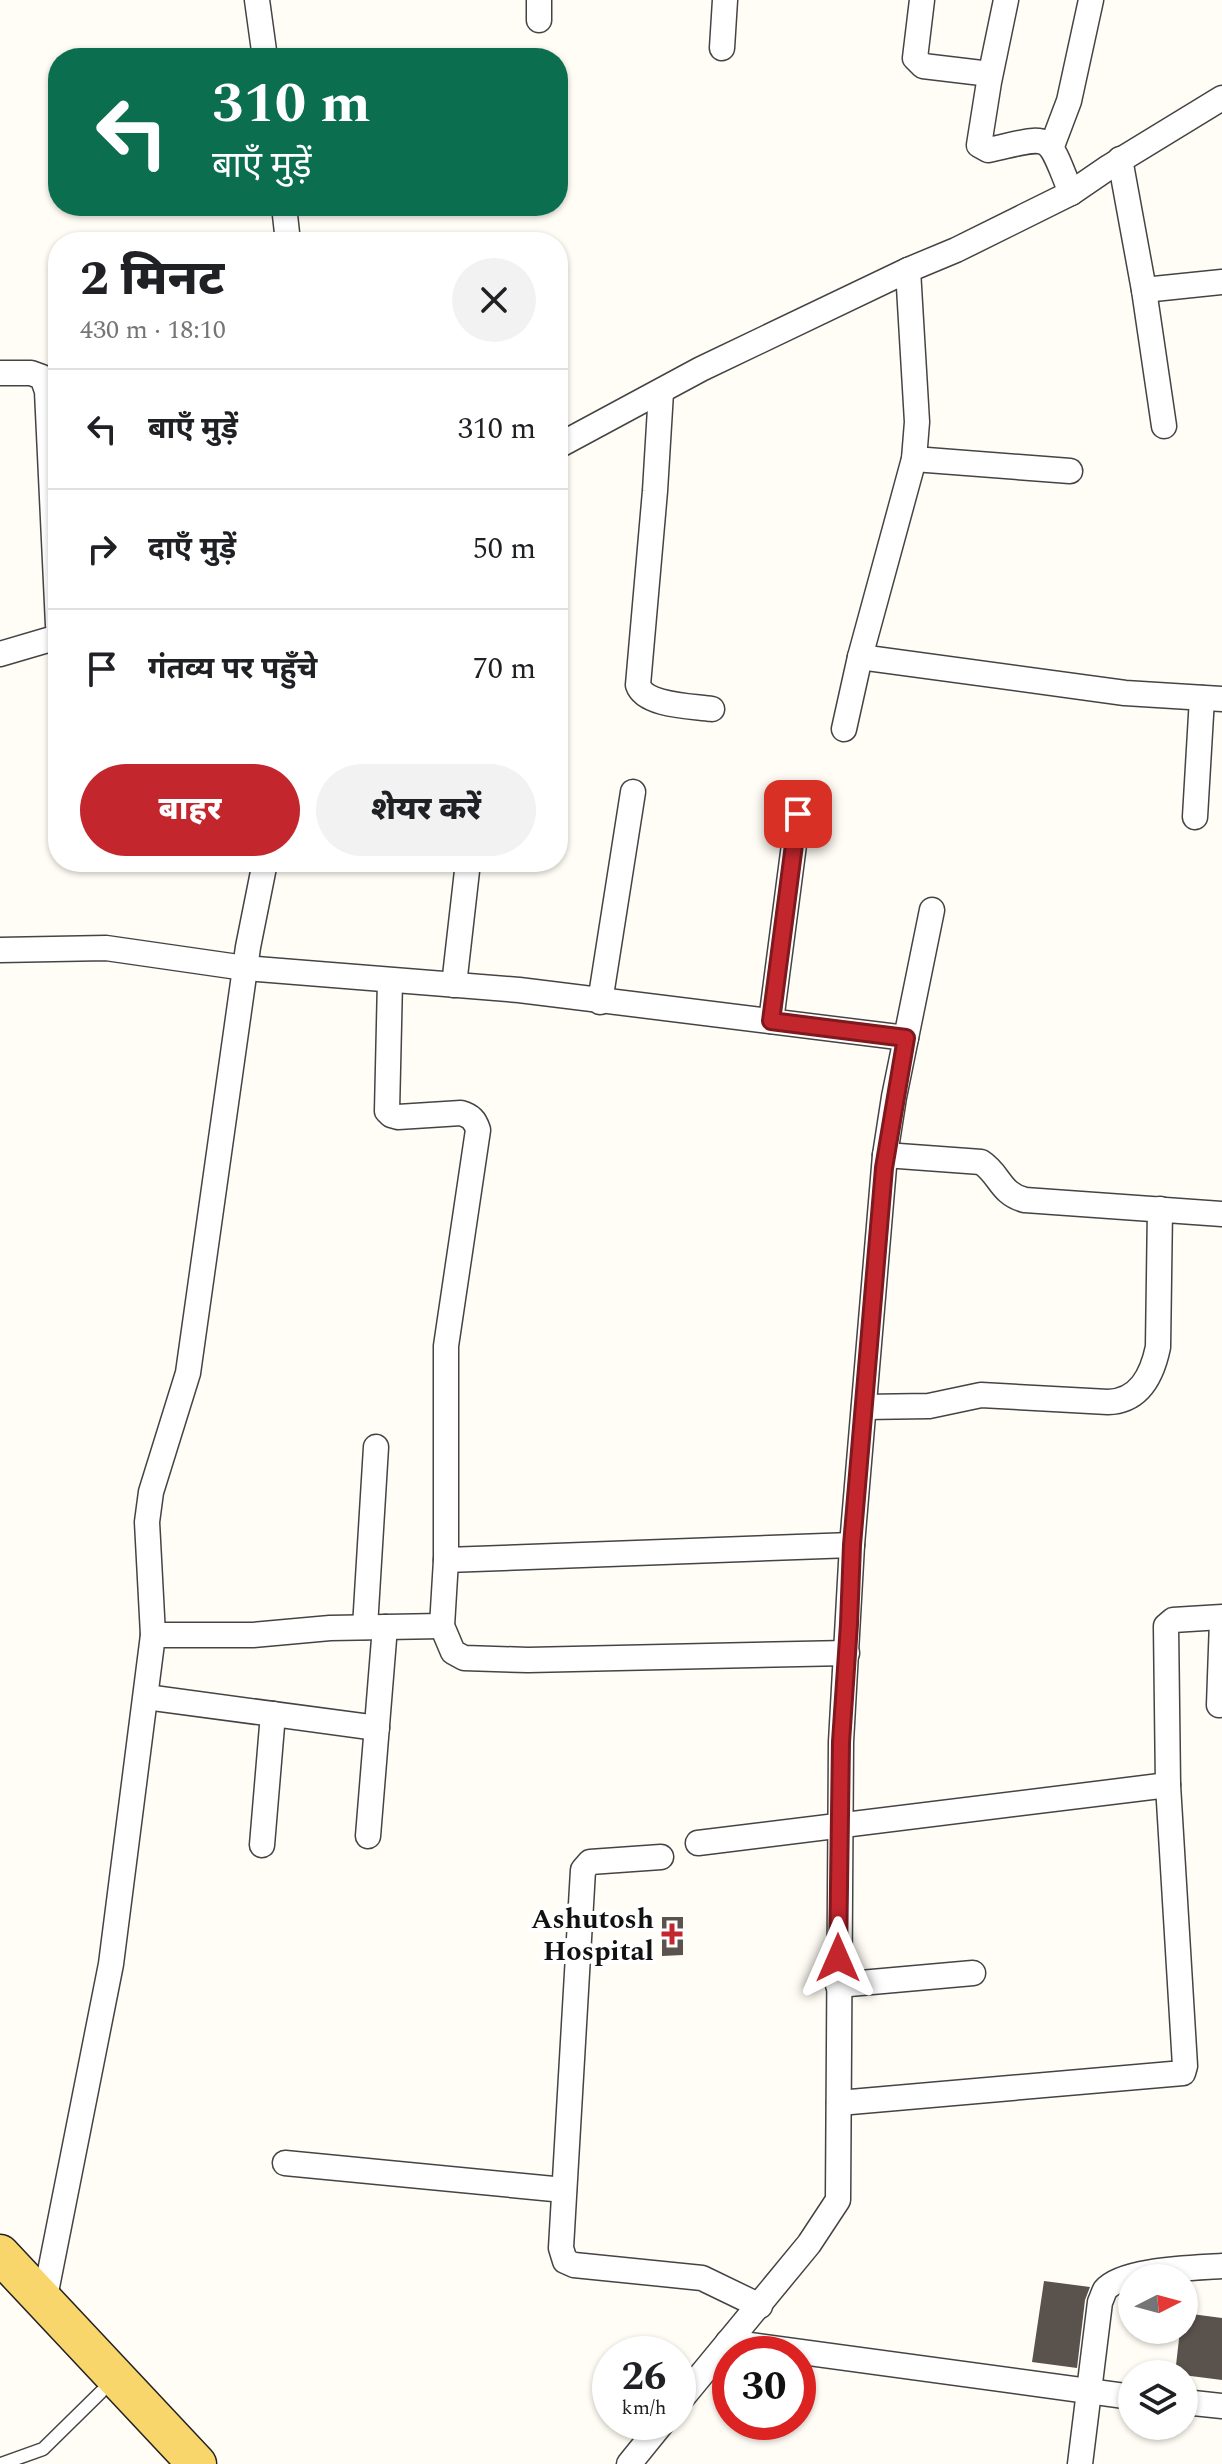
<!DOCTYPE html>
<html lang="hi">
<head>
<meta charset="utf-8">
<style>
	body { margin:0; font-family:Spectral,"Noto Sans Devanagari",serif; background:#f2f2f2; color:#202124; height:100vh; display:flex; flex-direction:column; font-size:30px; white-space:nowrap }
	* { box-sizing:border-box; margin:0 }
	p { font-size:26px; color:#757577 }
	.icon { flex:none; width:44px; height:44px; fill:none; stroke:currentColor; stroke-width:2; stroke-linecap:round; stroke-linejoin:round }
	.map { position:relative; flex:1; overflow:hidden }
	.drawer { position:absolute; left:48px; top:232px; width:520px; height:640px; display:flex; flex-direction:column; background:#fff; border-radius:32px; box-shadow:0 2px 6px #0004 }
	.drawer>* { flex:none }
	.top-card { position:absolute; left:48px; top:48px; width:520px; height:168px; border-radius:32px; box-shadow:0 2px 6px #0004; background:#0b6e4f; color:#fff; overflow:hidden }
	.needle { width:52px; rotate:84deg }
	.tools { position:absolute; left:1118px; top:2264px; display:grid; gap:16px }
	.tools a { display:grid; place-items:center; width:80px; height:80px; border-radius:50%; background:#fff; box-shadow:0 2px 6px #0004; font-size:40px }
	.speed { position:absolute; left:592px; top:2336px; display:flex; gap:16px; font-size:40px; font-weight:700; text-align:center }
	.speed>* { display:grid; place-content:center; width:104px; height:104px; border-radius:50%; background:#fff; box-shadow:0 2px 6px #0004; line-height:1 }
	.speed small { font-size:20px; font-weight:400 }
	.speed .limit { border:12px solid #d22; background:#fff; color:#111 }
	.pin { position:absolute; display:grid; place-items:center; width:68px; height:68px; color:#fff; margin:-34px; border-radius:16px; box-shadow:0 4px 12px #0006 }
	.me { position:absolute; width:88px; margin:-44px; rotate:0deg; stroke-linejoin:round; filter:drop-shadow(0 0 6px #0008) }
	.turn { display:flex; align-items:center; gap:28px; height:168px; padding:0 32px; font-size:36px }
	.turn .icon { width:104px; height:104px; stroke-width:2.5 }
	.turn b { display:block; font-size:56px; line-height:68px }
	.round { display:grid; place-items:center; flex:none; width:84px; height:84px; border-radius:42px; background:#f2f2f2 }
	.head { display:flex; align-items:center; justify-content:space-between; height:136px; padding:0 32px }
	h1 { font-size:48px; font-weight:800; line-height:60px }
	.button { display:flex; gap:16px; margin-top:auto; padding:16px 32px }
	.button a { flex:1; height:92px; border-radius:48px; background:#c4262e; color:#fff; font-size:32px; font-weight:800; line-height:92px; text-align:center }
	.button a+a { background:#f2f2f2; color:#202124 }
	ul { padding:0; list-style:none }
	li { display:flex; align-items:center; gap:24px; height:120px; padding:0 32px; border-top:2px solid #e0e0e0 }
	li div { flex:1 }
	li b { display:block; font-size:30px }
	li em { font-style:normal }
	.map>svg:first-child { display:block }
	.building { fill:#5a524d }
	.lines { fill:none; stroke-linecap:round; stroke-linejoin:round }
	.lane-casing { stroke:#444; stroke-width:15 }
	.street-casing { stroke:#444; stroke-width:27 }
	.primary-casing { stroke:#222; stroke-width:41 }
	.lane { stroke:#fff; stroke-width:12 }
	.street { stroke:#fff; stroke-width:24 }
	.primary { stroke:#f9d66b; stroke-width:38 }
	.route-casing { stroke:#7f191e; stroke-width:20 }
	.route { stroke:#c4262e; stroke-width:14 }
	.poi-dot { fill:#c4262e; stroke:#fff; stroke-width:3 }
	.labels { text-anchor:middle; stroke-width:8; stroke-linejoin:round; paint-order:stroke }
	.poi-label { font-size:28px; font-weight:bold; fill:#111; stroke:#fff; text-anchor:end }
</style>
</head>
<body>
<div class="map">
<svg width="1222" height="2464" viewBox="0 0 1222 2464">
	<rect width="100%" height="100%" fill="#fffdf5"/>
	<g class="building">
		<path d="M662,1917h21v38l-21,1z"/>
		<path d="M1044,2281l46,6 -5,13 -8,68 -45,-6z"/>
		<path d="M1184,2313l38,5v62l-47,-6 5,-44h4z"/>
	</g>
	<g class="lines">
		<defs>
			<path id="lane" d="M1,2464l42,-15 58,-57"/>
			<g id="street">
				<path d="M257,0l8,58"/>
				<path d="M922,0l-7,58 8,8 67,8"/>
				<path d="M1006,0l-17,82 -10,63 9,5c65,-14 58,-20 83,43"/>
				<path d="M539,20v-20"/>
				<path d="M722,48l3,-48"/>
				<path d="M1052,146l17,-45 22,-101"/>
				<path d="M1120,159l24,131 78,-8"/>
				<path d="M284,206l4,36"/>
				<path d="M1144,290l20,136"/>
				<path d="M0,373h31l11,4 5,14 11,234"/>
				<path d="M661,392l-6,99 -17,194c7,21 54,21 74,24"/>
				<path d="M558,446l143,-77 207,-99 48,-20 115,-57 38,-26 113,-69"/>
				<path d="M914,459l156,12"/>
				<path d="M0,654l58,-17"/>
				<path d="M860,657l265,36 97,6"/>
				<path d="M844,729l16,-72 54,-198 3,-37 -9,-152"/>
				<path d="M1195,817l7,-119"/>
				<path d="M0,950l106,-2 139,20 274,22 387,48"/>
				<path d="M390,981l-3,130 4,4 7,2 63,-4c10,3 14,7 17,17l-32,216v214l-4,66 11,26 11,6 64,2 319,-7"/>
				<path d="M454,985l14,-123"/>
				<path d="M600,1002l33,-210"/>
				<path d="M771,1021l27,-207"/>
				<path d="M885,1155l96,7c19,12 19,32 44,38l197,14"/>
				<path d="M864,1407l65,-1 52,-11 127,7c31,-1 44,-26 50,-55l2,-138"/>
				<path d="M446,1560l406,-15"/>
				<path d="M365,1627l11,-180"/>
				<path d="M153,1635h100l77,-7 112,-2"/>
				<path d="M146,1697l231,31"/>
				<path d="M1219,1705l3,-84"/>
				<path d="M368,1836l17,-209"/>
				<path d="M698,1843l470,-58"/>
				<path d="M262,1845l11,-131"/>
				<path d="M661,1857l-71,5 -7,8 -22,378 4,13 9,4 128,13 58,28"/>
				<path d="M838,1985l135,-12"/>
				<path d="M839,2103l344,-30 2,-7 -17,-281 -2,-159 7,-6 49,-3"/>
				<path d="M285,2163l279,27"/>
				<path d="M44,2302l67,-338 42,-329 -6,-113 4,-30 37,-119 60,-426 17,-85"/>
				<path d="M728,2342l404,55"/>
				<path d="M1184,2402l38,4"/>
				<path d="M678,2403l131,-159 29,-44 3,-458 11,-197 33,-390 9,-58 38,-187"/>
				<path d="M629,2464l34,-42"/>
				<path d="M1080,2464l20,-162c2,-4 3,-8 5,-12 17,-21 90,-22 117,-24"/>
			</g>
			<path id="primary" d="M0,2254l197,210"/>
		</defs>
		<use href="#lane" class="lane-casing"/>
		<use href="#street" class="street-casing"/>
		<use href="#primary" class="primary-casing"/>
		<use href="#lane" class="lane"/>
		<use href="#street" class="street"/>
		<use href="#primary" class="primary"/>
	</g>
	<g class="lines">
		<defs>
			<path id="route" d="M798,814l-27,207 135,17 -22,130 -32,377 -3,79 -8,118 -3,216"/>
		</defs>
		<use href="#route" class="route-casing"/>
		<use href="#route" class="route"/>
	</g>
	<path class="poi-dot" d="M668 1922h8v8h8v8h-8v8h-8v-8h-8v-8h8z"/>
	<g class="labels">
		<g class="poi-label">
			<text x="654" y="1928">Ashutosh<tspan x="654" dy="32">Hospital</tspan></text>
		</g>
	</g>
</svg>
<div class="tools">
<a><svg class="needle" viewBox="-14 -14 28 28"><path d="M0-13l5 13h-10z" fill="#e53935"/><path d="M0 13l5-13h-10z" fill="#757577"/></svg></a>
<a><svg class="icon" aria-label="layers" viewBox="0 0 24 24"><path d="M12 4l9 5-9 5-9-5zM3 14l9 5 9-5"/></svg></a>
</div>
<div class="speed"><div>26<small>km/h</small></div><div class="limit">30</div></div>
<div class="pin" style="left:798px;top:814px;background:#d93025"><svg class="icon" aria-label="arrive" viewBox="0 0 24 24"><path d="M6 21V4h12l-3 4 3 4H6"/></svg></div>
<svg class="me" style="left:838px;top:1958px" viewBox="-20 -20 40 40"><path d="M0-17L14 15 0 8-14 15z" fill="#c4262e" stroke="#fff" stroke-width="4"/></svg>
<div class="top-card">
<div class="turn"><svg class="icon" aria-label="left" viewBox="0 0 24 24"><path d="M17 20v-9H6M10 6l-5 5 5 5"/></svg><div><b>310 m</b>बाएँ मुड़ें</div></div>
</div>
<section class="drawer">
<div class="head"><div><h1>2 मिनट</h1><p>430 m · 18:10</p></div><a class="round"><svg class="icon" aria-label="close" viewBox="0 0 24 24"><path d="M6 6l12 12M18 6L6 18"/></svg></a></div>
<ul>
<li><svg class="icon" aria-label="left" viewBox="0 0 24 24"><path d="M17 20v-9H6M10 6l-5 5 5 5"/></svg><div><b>बाएँ मुड़ें</b></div><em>310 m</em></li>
<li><svg class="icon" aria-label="right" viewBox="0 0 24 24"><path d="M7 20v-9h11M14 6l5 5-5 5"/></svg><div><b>दाएँ मुड़ें</b></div><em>50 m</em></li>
<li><svg class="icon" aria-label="arrive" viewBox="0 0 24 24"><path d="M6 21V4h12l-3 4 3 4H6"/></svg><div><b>गंतव्य पर पहुँचे</b></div><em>70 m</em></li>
</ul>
<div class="button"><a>बाहर</a><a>शेयर करें</a></div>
</section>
</div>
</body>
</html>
